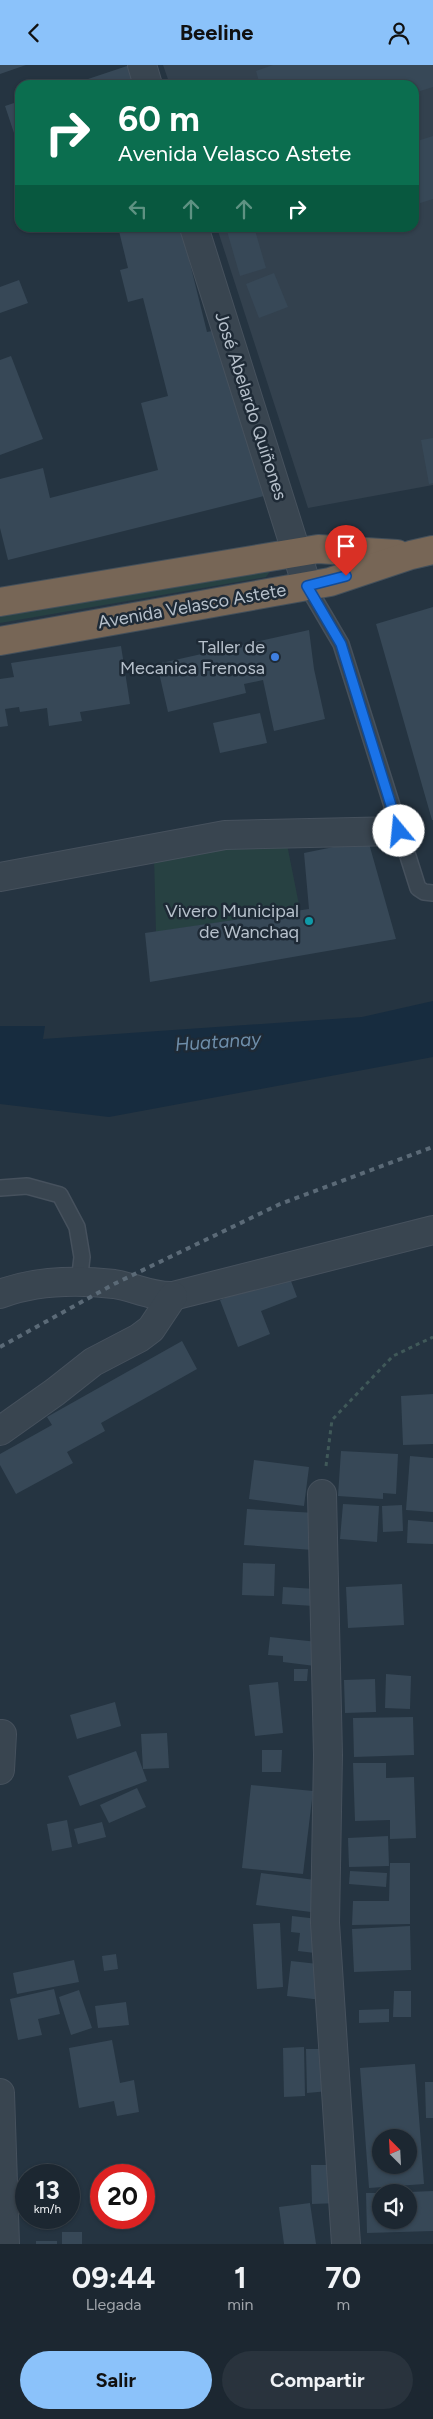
<!DOCTYPE html>
<html lang="es">
<head>
<meta charset="utf-8">
<style>
	body { margin:0; font-family:Figtree,sans-serif; background:#29333d; color:#f1f3f6; height:100vh; display:flex; flex-direction:column; font-size:19px; white-space:nowrap }
	* { box-sizing:border-box; margin:0 }
	p { font-size:16px; color:#a0a5ab }
	.icon { flex:none; width:28px; height:28px; fill:none; stroke:currentColor; stroke-width:2; stroke-linecap:round; stroke-linejoin:round }
	.map { position:relative; height:2179px; overflow:hidden }
	.sheet { display:flex; flex-direction:column; background:#1c2731; flex:1 }
	.sheet>* { flex:none }
	.hud { position:absolute; left:15px; top:15px; width:404px; height:152px; border-radius:15px; box-shadow:0 1px 4px #0004,0 0 0 1px #3a444d; background:#0b6e4f; color:#fff; overflow:hidden }
	.needle { width:32px; rotate:336deg }
	.buttons { position:absolute; left:372px; top:2064px; display:grid; gap:10px }
	.buttons a { display:grid; place-items:center; width:45px; height:45px; border-radius:50%; background:#1c2731; box-shadow:0 1px 4px #0004,0 0 0 1px #3a444d; font-size:25px }
	.speed { position:absolute; left:15px; top:2099px; display:flex; gap:10px; font-size:25px; font-weight:700; text-align:center }
	.speed>* { display:grid; place-content:center; width:65px; height:65px; border-radius:50%; background:#1c2731; box-shadow:0 1px 4px #0004,0 0 0 1px #3a444d; line-height:1 }
	.speed small { font-size:12px; font-weight:400 }
	.speed .limit { border:8px solid #d22; background:#fff; color:#111 }
	.pin { position:absolute; display:grid; place-items:center; width:42px; height:42px; color:#fff; margin:-51px -21px; border-radius:50% 50% 50% 0; rotate:-45deg; box-shadow:0 0 5px #0007 }
	.pin .icon { rotate:45deg }
	.me { position:absolute; width:55px; margin:-28px; rotate:343deg; stroke-linejoin:round; filter:drop-shadow(0 0 4px #0008) }
	.turn { display:flex; align-items:center; gap:18px; height:105px; padding:0 20px; font-size:22px }
	.turn .icon { width:65px; height:65px; stroke-width:2.5 }
	.turn b { display:block; font-size:35px; line-height:42px }
	.lanes { display:flex; align-items:center; height:48px; padding:0 20px; background:#0003; justify-content:center; gap:25px; direction:ltr }
	.lanes .off { opacity:.35 }
	.eta { display:flex; justify-content:space-evenly; align-items:center; height:85px; text-align:center }
	.eta b { font-size:30px; font-weight:700; line-height:35px }
	.action { display:flex; gap:10px; margin-top:auto; padding:10px 20px }
	.action a { flex:1; height:58px; border-radius:30px; background:#8bc2fa; color:#111; font-size:20px; font-weight:700; line-height:58px; text-align:center }
	.action a+a { background:#29333d; color:#f1f3f6 }
	header { display:flex; justify-content:space-between; align-items:center; height:65px; padding:0 20px; background:#8bc2fa; color:#111; font-size:22px; font-weight:700 }
	.map>svg:first-child { display:block }
	.airport { fill:#33414e }
	.green { fill:#274142 }
	.water { fill:#172c3f }
	.building { fill:#374857; fill-rule:evenodd }
	.lines { fill:none; stroke-linecap:round; stroke-linejoin:round }
	.lane-casing { stroke:#46515d; stroke-width:18 }
	.street-casing { stroke:#46515d; stroke-width:30 }
	.highway-casing { stroke:#44505b; stroke-width:30 }
	.path { stroke:#405959; stroke-width:3; stroke-dasharray:4 4; stroke-linecap:butt }
	.lane { stroke:#394550; stroke-width:15 }
	.street { stroke:#394550; stroke-width:28 }
	.highway { stroke:#776656; stroke-width:28 }
	.rail { stroke:#5b6a77; stroke-width:4; stroke-dasharray:5 5; stroke-linecap:butt }
	.route-casing { stroke:#114b97; stroke-width:12 }
	.route { stroke:#1a73e8; stroke-width:9 }
	.shop-dot { fill:#3f7fe0; stroke:#1e2a36; stroke-width:2 }
	.culture-dot { fill:#0f9aa8; stroke:#1e2a36; stroke-width:2 }
	.labels { text-anchor:middle; stroke-width:5; stroke-linejoin:round; paint-order:stroke }
	.street-label { font-size:18px; fill:#b6c0cb; stroke:#1e2a36 }
	.poi-label { font-size:18px; fill:#b6c0cb; stroke:#1e2a36; text-anchor:end }
	.water-label { font-size:19px; font-style:italic; fill:#6e8eaa; stroke:#1e2a36 }
</style>
</head>
<body>
<header><svg class="icon" aria-label="back" viewBox="0 0 24 24"><path d="M15 5l-7 7 7 7"/></svg>Beeline<svg class="icon" aria-label="person" viewBox="0 0 24 24"><circle cx="12" cy="8" r="4"/><path d="M4 21q1-7 8-7t8 7"/></svg></header>
<div class="map">
<svg width="433" height="2179" viewBox="0 0 433 2179">
	<rect width="100%" height="100%" fill="#253441"/>
	<path class="airport" d="M163,0h270v420l-125,23 -91,-280 197,-1v-142h-244z"/>
	<g class="green">
		<path d="M271,505l-5,7 -266,46v-11z"/>
		<path d="M285,769l15,76 -144,22 -2,-75z"/>
	</g>
	<path class="water" d="M433,936v56l-324,60 -109,-13v-78h45l-2,13 319,-22z"/>
	<g class="building">
		<path d="M0,0h26l-26,9z"/>
		<path d="M130,0l12,20h-72z"/>
		<path d="M273,0h160v22l-19,6v-8h-154l-4,-14z"/>
		<path d="M20,36v50l-15,-45z"/>
		<path d="M433,71v63l-19,6v-63z"/>
		<path d="M118,162h63l26,105 15,-3 42,167 -256,64 -8,-32v-49l43,-11 7,30 108,-28 -17,-67 27,-7 -25,-98 -15,4 -8,-32 8,-2z"/>
		<path d="M237,162h17l12,41 -26,8 -13,-45z"/>
		<path d="M274,208l14,34 -29,11 -13,-34z"/>
		<path d="M19,215l9,23 -28,10v-26z"/>
		<path d="M11,291l32,83 -43,16v-95z"/>
		<path d="M433,373v45l-4,1 -8,-44z"/>
		<path d="M433,542v213h-1l-56,-196z"/>
		<path d="M309,565l5,39 11,50 -51,12 -11,-51 -19,4 2,9 -78,19 -11,-48z"/>
		<path d="M121,581l9,58 -50,8 2,9 -33,5 -2,-18 -27,4 -1,-5 -14,2 3,17 -8,1v-48l14,-2 -3,-14z"/>
		<path d="M260,648l7,30 -47,10 -7,-30z"/>
		<path d="M368,775l28,99 -246,43 -5,-49 164,-24 -5,-56z"/>
		<path d="M288,1208l9,24 -36,14 9,23 -32,13 -18,-47z"/>
		<path d="M182,1276l15,28 -96,54 4,8 -38,21 6,11 -57,31 -16,-29v-11l52,-29 -5,-8z"/>
		<path d="M433,1329v50l-30,1 -2,-49z"/>
		<path d="M341,1386l57,3 -2,40 -13,-1v6l-45,-3z"/>
		<path d="M410,1391l23,2v54l-27,-2z"/>
		<path d="M254,1395l55,7 -5,39 -55,-7z"/>
		<path d="M343,1439l36,2 -2,36 -37,-3z"/>
		<path d="M402,1440l1,26 -20,1 -1,-26z"/>
		<path d="M247,1444l69,4 -3,37 -69,-5z"/>
		<path d="M408,1455l25,2v22l-26,-1z"/>
		<path d="M243,1498l32,1 -1,32 -32,-1z"/>
		<path d="M402,1519l2,41 -56,3 -2,-41z"/>
		<path d="M283,1522l33,2 -2,17 -32,-2z"/>
		<path d="M270,1572l48,5 -3,24 -32,-4v-6l-15,-1z"/>
		<path d="M294,1604h14l-1,12h-13z"/>
		<path d="M386,1609l25,2 -1,33 -25,-1z"/>
		<path d="M375,1614l1,33 -31,1 -1,-33z"/>
		<path d="M278,1617l5,51 -28,3 -6,-51z"/>
		<path d="M115,1637l6,24 -44,13 -7,-24z"/>
		<path d="M413,1652l1,38 -60,2 -1,-39z"/>
		<path d="M167,1668l2,35 -26,1 -2,-35z"/>
		<path d="M262,1685h20l-1,22h-19z"/>
		<path d="M136,1686l11,30 -67,25 -12,-30z"/>
		<path d="M353,1698h33v15l28,-1 2,61 -26,1v-19l-35,1z"/>
		<path d="M251,1720l62,6 -10,83 -61,-6z"/>
		<path d="M137,1723l9,19 -37,16 -9,-18z"/>
		<path d="M67,1755l5,27 -20,4 -5,-27z"/>
		<path d="M102,1757l4,15 -28,7 -4,-15z"/>
		<path d="M388,1771l1,30 -40,1 -1,-29z"/>
		<path d="M390,1798h20v61l-58,1 1,-24h36z"/>
		<path d="M350,1806l37,2 -1,14 -37,-3z"/>
		<path d="M261,1808l54,7 -4,32 -55,-7z"/>
		<path d="M292,1851l26,3 -3,34 -17,-2 2,-18 -9,-1z"/>
		<path d="M280,1858l3,64 -26,2 -4,-65z"/>
		<path d="M410,1861l1,44 -57,2 -2,-43z"/>
		<path d="M116,1889l2,15 -14,2 -2,-15z"/>
		<path d="M74,1895l5,22 -62,12 -4,-21z"/>
		<path d="M291,1896l36,4 -5,35 -35,-4z"/>
		<path d="M54,1924l6,25 -22,5 4,16 -24,5 -8,-41z"/>
		<path d="M79,1925l13,38 -21,7 -12,-38z"/>
		<path d="M394,1926h17v26h-18z"/>
		<path d="M126,1937l3,23 -31,3 -3,-22z"/>
		<path d="M389,1944v13l-30,1v-13z"/>
		<path d="M112,1975l8,43 14,-3 5,32 -22,4 -3,-15 -35,7 -10,-60z"/>
		<path d="M304,1982l1,49 -21,1 -1,-49z"/>
		<path d="M306,1984h22l1,42 -22,2z"/>
		<path d="M415,1999l9,120 -55,4 -9,-120zM381,2072h28v28h-28z"/>
		<path d="M425,2017h8v36h-7z"/>
		<path d="M311,2100h28l1,38 -28,1z"/>
		<path d="M433,2126v40l-66,2 -1,-40h15v27h28v-28z"/>
		<path d="M310,2138l6,41h-32l-5,-37z"/>
		<rect x="62" y="2167" width="20" height="12"/>
		<rect x="36" y="2176" width="21" height="3"/>
	</g>
	<g class="lines">
		<defs>
			<g id="lane">
				<path d="M307,521l34,58 77,244 6,4 9,1"/>
				<path d="M0,1123l27,-2 33,9 17,32 5,30 -3,26"/>
			</g>
			<g id="street">
				<path d="M142,0l6,20"/>
				<path d="M194,162l113,359"/>
				<path d="M0,812l225,-42 174,-4"/>
				<path d="M0,1229c34,-13 77,-14 114,-10 20,3 38,13 59,12l260,-66"/>
				<path d="M0,1366l55,-39 38,-30 46,-24 12,-9 22,-33"/>
				<path d="M322,1429l6,261 -3,168 21,321"/>
				<path d="M0,1705l2,-36"/>
				<path d="M0,2028l5,151"/>
			</g>
			<g id="highway">
				<path d="M0,537l318,-53 79,5"/>
				<path d="M0,576l330,-59 81,-27 22,-5"/>
			</g>
		</defs>
		<use href="#lane" class="lane-casing"/>
		<use href="#street" class="street-casing"/>
		<use href="#highway" class="highway-casing"/>
		<path class="path" d="M326,1401l6,-46 61,-64 40,-19"/>
		<use href="#lane" class="lane"/>
		<use href="#street" class="street"/>
		<use href="#highway" class="highway"/>
		<path class="rail" d="M0,1282l114,-63 166,-80 153,-57"/>
	</g>
	<g class="lines">
		<defs>
			<path id="route" d="M346,511l-39,10 34,58 58,187"/>
		</defs>
		<use href="#route" class="route-casing"/>
		<use href="#route" class="route"/>
	</g>
	<circle class="shop-dot" cx="275" cy="592" r="5"/>
	<circle class="culture-dot" cx="309" cy="856" r="5"/>
	<g class="labels">
		<g class="street-label">
			<text transform="translate(251 341) rotate(72)" y="6">José Abelardo Quiñones</text>
			<text transform="translate(192 541) rotate(-10)" y="6">Avenida Velasco Astete</text>
		</g>
		<g class="poi-label">
			<text x="265" y="588">Taller de<tspan x="265" dy="21">Mecanica Frenosa</tspan></text>
			<text x="299" y="852">Vivero Municipal<tspan x="299" dy="21">de Wanchaq</tspan></text>
		</g>
		<g class="water-label">
			<text transform="translate(218 976) rotate(-4)" y="7">Huatanay</text>
		</g>
	</g>
</svg>
<div class="buttons">
<a><svg class="needle" viewBox="-14 -14 28 28"><path d="M0-13l5 13h-10z" fill="#e53935"/><path d="M0 13l5-13h-10z" fill="#a0a5ab"/></svg></a>
<a><svg class="icon" aria-label="sound" viewBox="0 0 24 24"><path d="M4 9h4l5-4v14l-5-4H4zM17 9q2 3 0 6"/></svg></a>
</div>
<div class="speed"><div>13<small>km/h</small></div><div class="limit">20</div></div>
<div class="pin" style="left:346px;top:511px;background:#d93025"><svg class="icon" aria-label="arrive" viewBox="0 0 24 24"><path d="M6 21V4h12l-3 4 3 4H6"/></svg></div>
<svg class="me" style="left:399px;top:766px" viewBox="-20 -20 40 40"><circle r="19" fill="#fff"/><path d="M0-13L10 11 0 6-10 11z" fill="#1a73e8"/></svg>
<div class="hud">
<div class="turn"><svg class="icon" aria-label="right" viewBox="0 0 24 24"><path d="M7 20v-9h11M14 6l5 5-5 5"/></svg><div><b>60 m</b>Avenida Velasco Astete</div></div>
<div class="lanes"><svg class="icon off" aria-label="left" viewBox="0 0 24 24"><path d="M17 20v-9H6M10 6l-5 5 5 5"/></svg><svg class="icon off" aria-label="ahead" viewBox="0 0 24 24"><path d="M12 20V5M6 11l6-6 6 6"/></svg><svg class="icon off" aria-label="ahead" viewBox="0 0 24 24"><path d="M12 20V5M6 11l6-6 6 6"/></svg><svg class="icon" aria-label="right" viewBox="0 0 24 24"><path d="M7 20v-9h11M14 6l5 5-5 5"/></svg></div>
</div>
</div>
<section class="sheet">
<div class="eta">
<div><b>09:44</b><p>Llegada</p></div>
<div><b>1</b><p>min</p></div>
<div><b>70</b><p>m</p></div>
</div>
<div class="action"><a>Salir</a><a>Compartir</a></div>
</section>
</body>
</html>
